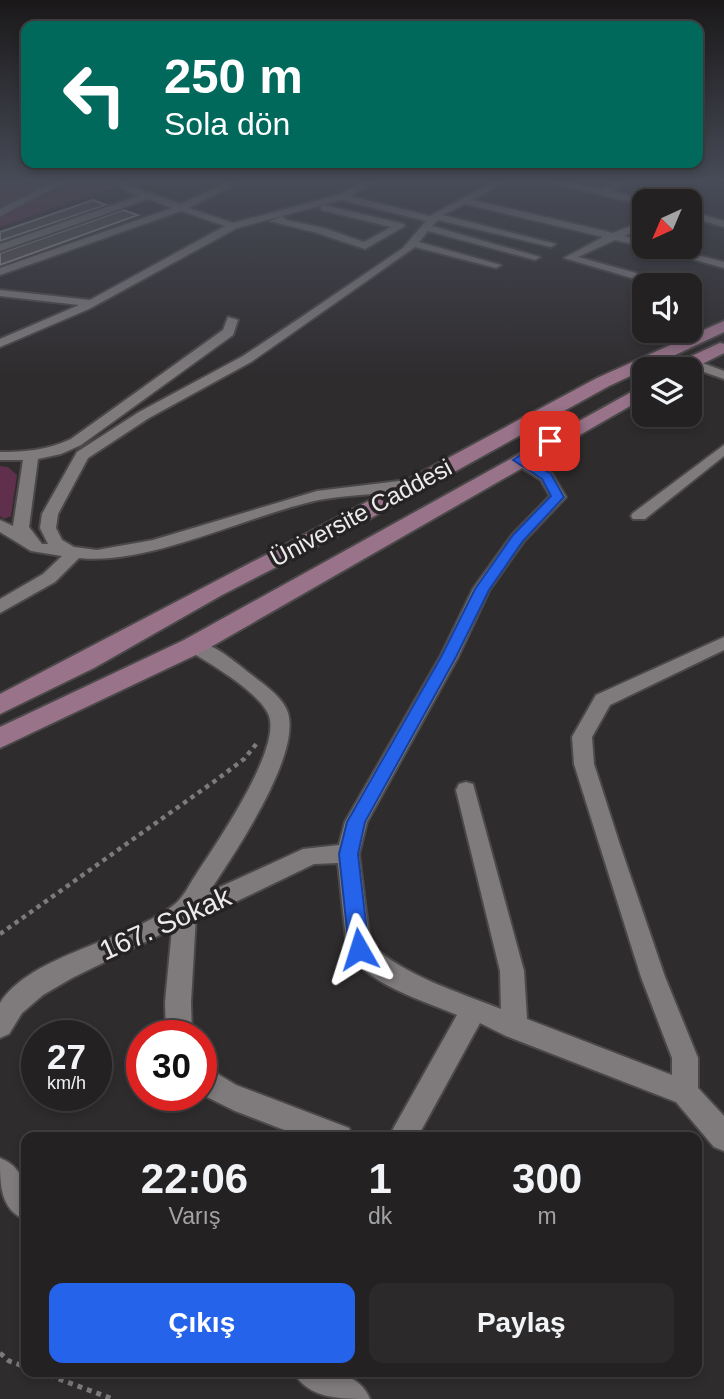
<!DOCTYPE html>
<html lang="tr">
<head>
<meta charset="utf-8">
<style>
	body { margin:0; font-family:Helvetica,sans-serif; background:#2b292a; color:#f1f3f6; height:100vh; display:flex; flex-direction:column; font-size:26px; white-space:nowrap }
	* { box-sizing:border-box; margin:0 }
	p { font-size:23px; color:#a3a3a5 }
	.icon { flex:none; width:38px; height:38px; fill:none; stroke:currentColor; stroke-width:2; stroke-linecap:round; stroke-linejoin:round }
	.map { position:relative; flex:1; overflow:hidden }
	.sheet { position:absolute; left:21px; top:1132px; width:681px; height:245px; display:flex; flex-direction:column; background:#232122; border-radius:14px; box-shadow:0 4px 10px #0003,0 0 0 2px #403e40 }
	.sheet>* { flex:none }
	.guide { position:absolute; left:21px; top:21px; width:682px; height:147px; border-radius:14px; box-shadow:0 4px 10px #0003,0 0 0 2px #403e40; background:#00695c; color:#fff; overflow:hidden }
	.needle { width:46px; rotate:224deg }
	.controls { position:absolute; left:632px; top:189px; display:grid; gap:14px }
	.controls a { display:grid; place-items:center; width:70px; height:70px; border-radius:14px; background:#232122; box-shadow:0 4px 10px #0003,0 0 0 2px #403e40; font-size:35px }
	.speed { position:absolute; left:21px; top:1020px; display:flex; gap:14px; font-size:35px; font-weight:700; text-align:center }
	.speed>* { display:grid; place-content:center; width:91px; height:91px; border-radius:50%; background:#232122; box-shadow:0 4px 10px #0003,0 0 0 2px #403e40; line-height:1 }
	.speed small { font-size:18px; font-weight:400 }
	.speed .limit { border:10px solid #d22; background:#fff; color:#111 }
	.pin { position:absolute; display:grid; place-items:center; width:60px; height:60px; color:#fff; margin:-30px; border-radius:14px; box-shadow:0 4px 10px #0006 }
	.me { position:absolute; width:77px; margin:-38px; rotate:354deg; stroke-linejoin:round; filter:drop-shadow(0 0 5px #0008) }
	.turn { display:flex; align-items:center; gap:24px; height:147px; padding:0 28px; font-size:32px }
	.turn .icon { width:91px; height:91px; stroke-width:2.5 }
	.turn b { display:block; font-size:49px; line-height:60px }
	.eta { display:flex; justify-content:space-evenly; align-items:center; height:119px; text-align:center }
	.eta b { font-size:42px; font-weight:700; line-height:49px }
	.cta { display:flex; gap:14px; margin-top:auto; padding:14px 28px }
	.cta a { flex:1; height:80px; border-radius:14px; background:#2563eb; color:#fff; font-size:28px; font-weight:700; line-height:80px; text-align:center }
	.cta a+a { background:#2b292a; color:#f1f3f6 }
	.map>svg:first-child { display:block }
	.green { fill:#5f2f4b }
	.building { fill:#545052; stroke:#999597; stroke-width:2 }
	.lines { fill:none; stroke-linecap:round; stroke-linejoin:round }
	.street-casing { stroke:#4b4849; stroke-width:4 }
	.secondary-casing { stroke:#4b4849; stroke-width:4 }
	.path-far1 { stroke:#7d7a7c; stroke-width:4.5; stroke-dasharray:4.5 4.5; stroke-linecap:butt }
	.path { stroke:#7d7a7c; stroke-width:5; stroke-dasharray:5 5; stroke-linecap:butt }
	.street { fill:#7f7b7d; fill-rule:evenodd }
	.secondary { fill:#99738a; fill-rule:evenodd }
	.route { fill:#2563eb; stroke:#184099; stroke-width:2 }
	.labels { text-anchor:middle; stroke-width:7; stroke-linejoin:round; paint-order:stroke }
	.street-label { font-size:24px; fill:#edebec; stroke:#262324 }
	.near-street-label { font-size:28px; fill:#edebec; stroke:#262324 }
</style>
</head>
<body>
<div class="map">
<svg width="724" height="1399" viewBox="0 0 724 1399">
	<rect width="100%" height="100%" fill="#2f2c2e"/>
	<g class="green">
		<path d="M0,180h120l-7,4 5,5h-11l-107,38z"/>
		<path d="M0,466l8,1 9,8 -6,41 -7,3 -4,-3z"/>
	</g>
	<g class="building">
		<path d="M93,200l13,5 -106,36v-9z"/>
		<path d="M123,210l15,5 -138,50v-12z"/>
	</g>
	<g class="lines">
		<defs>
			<g id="street">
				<path d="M58,180h12l-70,36v-7z"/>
				<path d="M123,180h9l-2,5 2,2 49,17 50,-24h12l-54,28 44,15 105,-28 30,-15h12l-30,16 80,20 66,-36h12l-35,20 140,33 31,-12v7l-20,8 20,5 2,6 -31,-7 -37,17 58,16 2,2 -6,3 -68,-20 39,-21 -138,-33 -22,11 113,29 -5,3 -113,-27 -6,6 108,31 -5,3 -107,-29 -9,11 82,23 -5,3 -81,-21 -164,115 -102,56 -61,40 -30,56 -2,14 6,12 12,7 23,3 56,-10 164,-49 98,-12 8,5 -3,3c-33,8 -68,7 -101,13 -71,15 -170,66 -240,58l-24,24 -55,31v-14l43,-25 19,-18 -31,-5 -31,-19v-12l13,6 10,-66h-23v-8c26,0 47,-2 71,-13l152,-109 5,-13 10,3 -5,15 -152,110 -20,9 -23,5 -9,68 13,17h6l-8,-16 2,-14 35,-62 62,-40 104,-56 60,-40 100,-68 23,-27 -85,-21 -104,28 -148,81 -89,38v-8l79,-34 -79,-9v-6l90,10 135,-74 -44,-15 -181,64v-7l172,-60 -24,-9 -148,52v-7l139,-48 -13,-5 -6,-6z"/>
				<path d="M538,180h21l44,9 12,-9h11l-13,11 35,10h-4v4z"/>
				<path d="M324,205l80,19 1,2 -40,23 -48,-16 -47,-12 12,-5 4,4 38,8 40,14 27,-15 -70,-17v-4z"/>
				<path d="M690,211l34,10v6l-34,-10z"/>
				<path d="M649,247h17l58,15v6z"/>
				<path d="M689,358l35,13v8l-40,-14 -1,-3z"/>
				<path d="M724,445v11l-79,63h-12l-2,-3 2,-3z"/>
				<path d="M519,456l33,18 14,23 -42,44 -34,48 -32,68 -91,165 -8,32 11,90c37,33 86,47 131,65l-1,-38 -44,-181 3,-6 7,-2 7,2 51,187 3,48 145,56v-17l-31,-81 -67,-213 -2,-27 24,-42 128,-58v13l-114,55 -18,32 2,27 26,81 45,132 33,81v30l26,28v35l-10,-4 -38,-45 -170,-66 -26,-13 -63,115h-29l69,-123c-33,-14 -94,-32 -110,-66l-9,-86 -24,1 -83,40 -35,12 -5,86 1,34h-26l-1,-34 7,-73 -100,49 -29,17 -21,18 -13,21 -9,4v-35c31,-49 129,-62 175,-99 9,-7 15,-21 22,-31 19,-29 84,-123 72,-157 -7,-22 -62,-55 -82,-66l-3,-4 3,-4c18,-5 42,15 56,26 14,12 40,27 45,45 13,43 -55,143 -79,179l94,-43 36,-4 6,-23 95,-165 33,-68 39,-54 38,-39 -9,-16 -27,-17 -2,-3 2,-3z"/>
				<path d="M201,1064l35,21 113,43 4,10h-48l-70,-27 -34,-17z"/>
				<path d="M0,1158c28,11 26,36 26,62 -26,-10 -26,-36 -26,-62z"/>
				<path d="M294,1372c29,0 63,-4 76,27 -28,0 -63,0 -76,-27z"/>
			</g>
			<g id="secondary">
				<path d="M724,321v11l-115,54 -247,137 -140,72 -128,73 -94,46v-20l346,-181 251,-135z"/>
				<path d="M720,343l4,1v9l-34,17 -21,-1 3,-4z"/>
				<path d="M644,385v13l-442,254 -202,96v-21l184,-87z"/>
			</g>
		</defs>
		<use href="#street" class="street-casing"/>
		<use href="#secondary" class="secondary-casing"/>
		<path class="path-far1" d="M0,934l219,-156 25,-19 14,-17"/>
		<g class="path">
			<path d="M0,1353l9,8 17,6"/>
			<path d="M40,1372l73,27"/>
		</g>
		<use href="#street" class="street"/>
		<use href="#secondary" class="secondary"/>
	</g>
	<linearGradient id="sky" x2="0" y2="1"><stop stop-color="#1a1819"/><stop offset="0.48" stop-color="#474b57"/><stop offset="1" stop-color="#474b57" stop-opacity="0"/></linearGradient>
	<rect width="724" height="376" fill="url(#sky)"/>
	<path class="route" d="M546,438l10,3 -29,19 24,14 13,23 -41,44 -34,49 -33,67 -91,165 -7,32 11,95 -3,6 -7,3 -7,-3 -3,-6 -10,-95 8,-32 94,-165 34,-68 38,-54 38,-39 -9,-17 -29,-19z"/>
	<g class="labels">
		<g class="street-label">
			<text transform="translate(361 513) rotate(-28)" y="8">Üniversite Caddesi</text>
		</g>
		<g class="near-street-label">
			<text transform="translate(165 923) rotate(-24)" y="10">167. Sokak</text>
		</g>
	</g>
</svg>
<div class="controls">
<a><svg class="needle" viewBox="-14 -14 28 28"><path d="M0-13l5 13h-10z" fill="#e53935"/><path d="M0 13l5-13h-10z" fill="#a3a3a5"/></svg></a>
<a><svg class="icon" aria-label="sound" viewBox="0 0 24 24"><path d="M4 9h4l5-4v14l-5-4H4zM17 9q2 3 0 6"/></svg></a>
<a><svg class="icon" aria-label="layers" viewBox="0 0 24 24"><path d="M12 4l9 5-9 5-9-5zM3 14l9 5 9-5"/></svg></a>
</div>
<div class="speed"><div>27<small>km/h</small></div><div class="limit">30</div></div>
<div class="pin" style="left:550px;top:441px;background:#d93025"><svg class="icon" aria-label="arrive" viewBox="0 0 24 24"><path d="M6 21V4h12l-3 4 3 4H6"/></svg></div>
<svg class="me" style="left:359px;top:949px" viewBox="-20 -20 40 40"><path d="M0-17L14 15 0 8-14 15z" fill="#2563eb" stroke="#fff" stroke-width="4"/></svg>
<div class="guide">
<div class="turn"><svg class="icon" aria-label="left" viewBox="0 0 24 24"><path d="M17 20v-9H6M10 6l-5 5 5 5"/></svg><div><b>250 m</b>Sola dön</div></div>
</div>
<section class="sheet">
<div class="eta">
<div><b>22:06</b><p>Varış</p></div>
<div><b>1</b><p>dk</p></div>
<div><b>300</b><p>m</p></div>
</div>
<div class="cta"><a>Çıkış</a><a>Paylaş</a></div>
</section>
</div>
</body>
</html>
